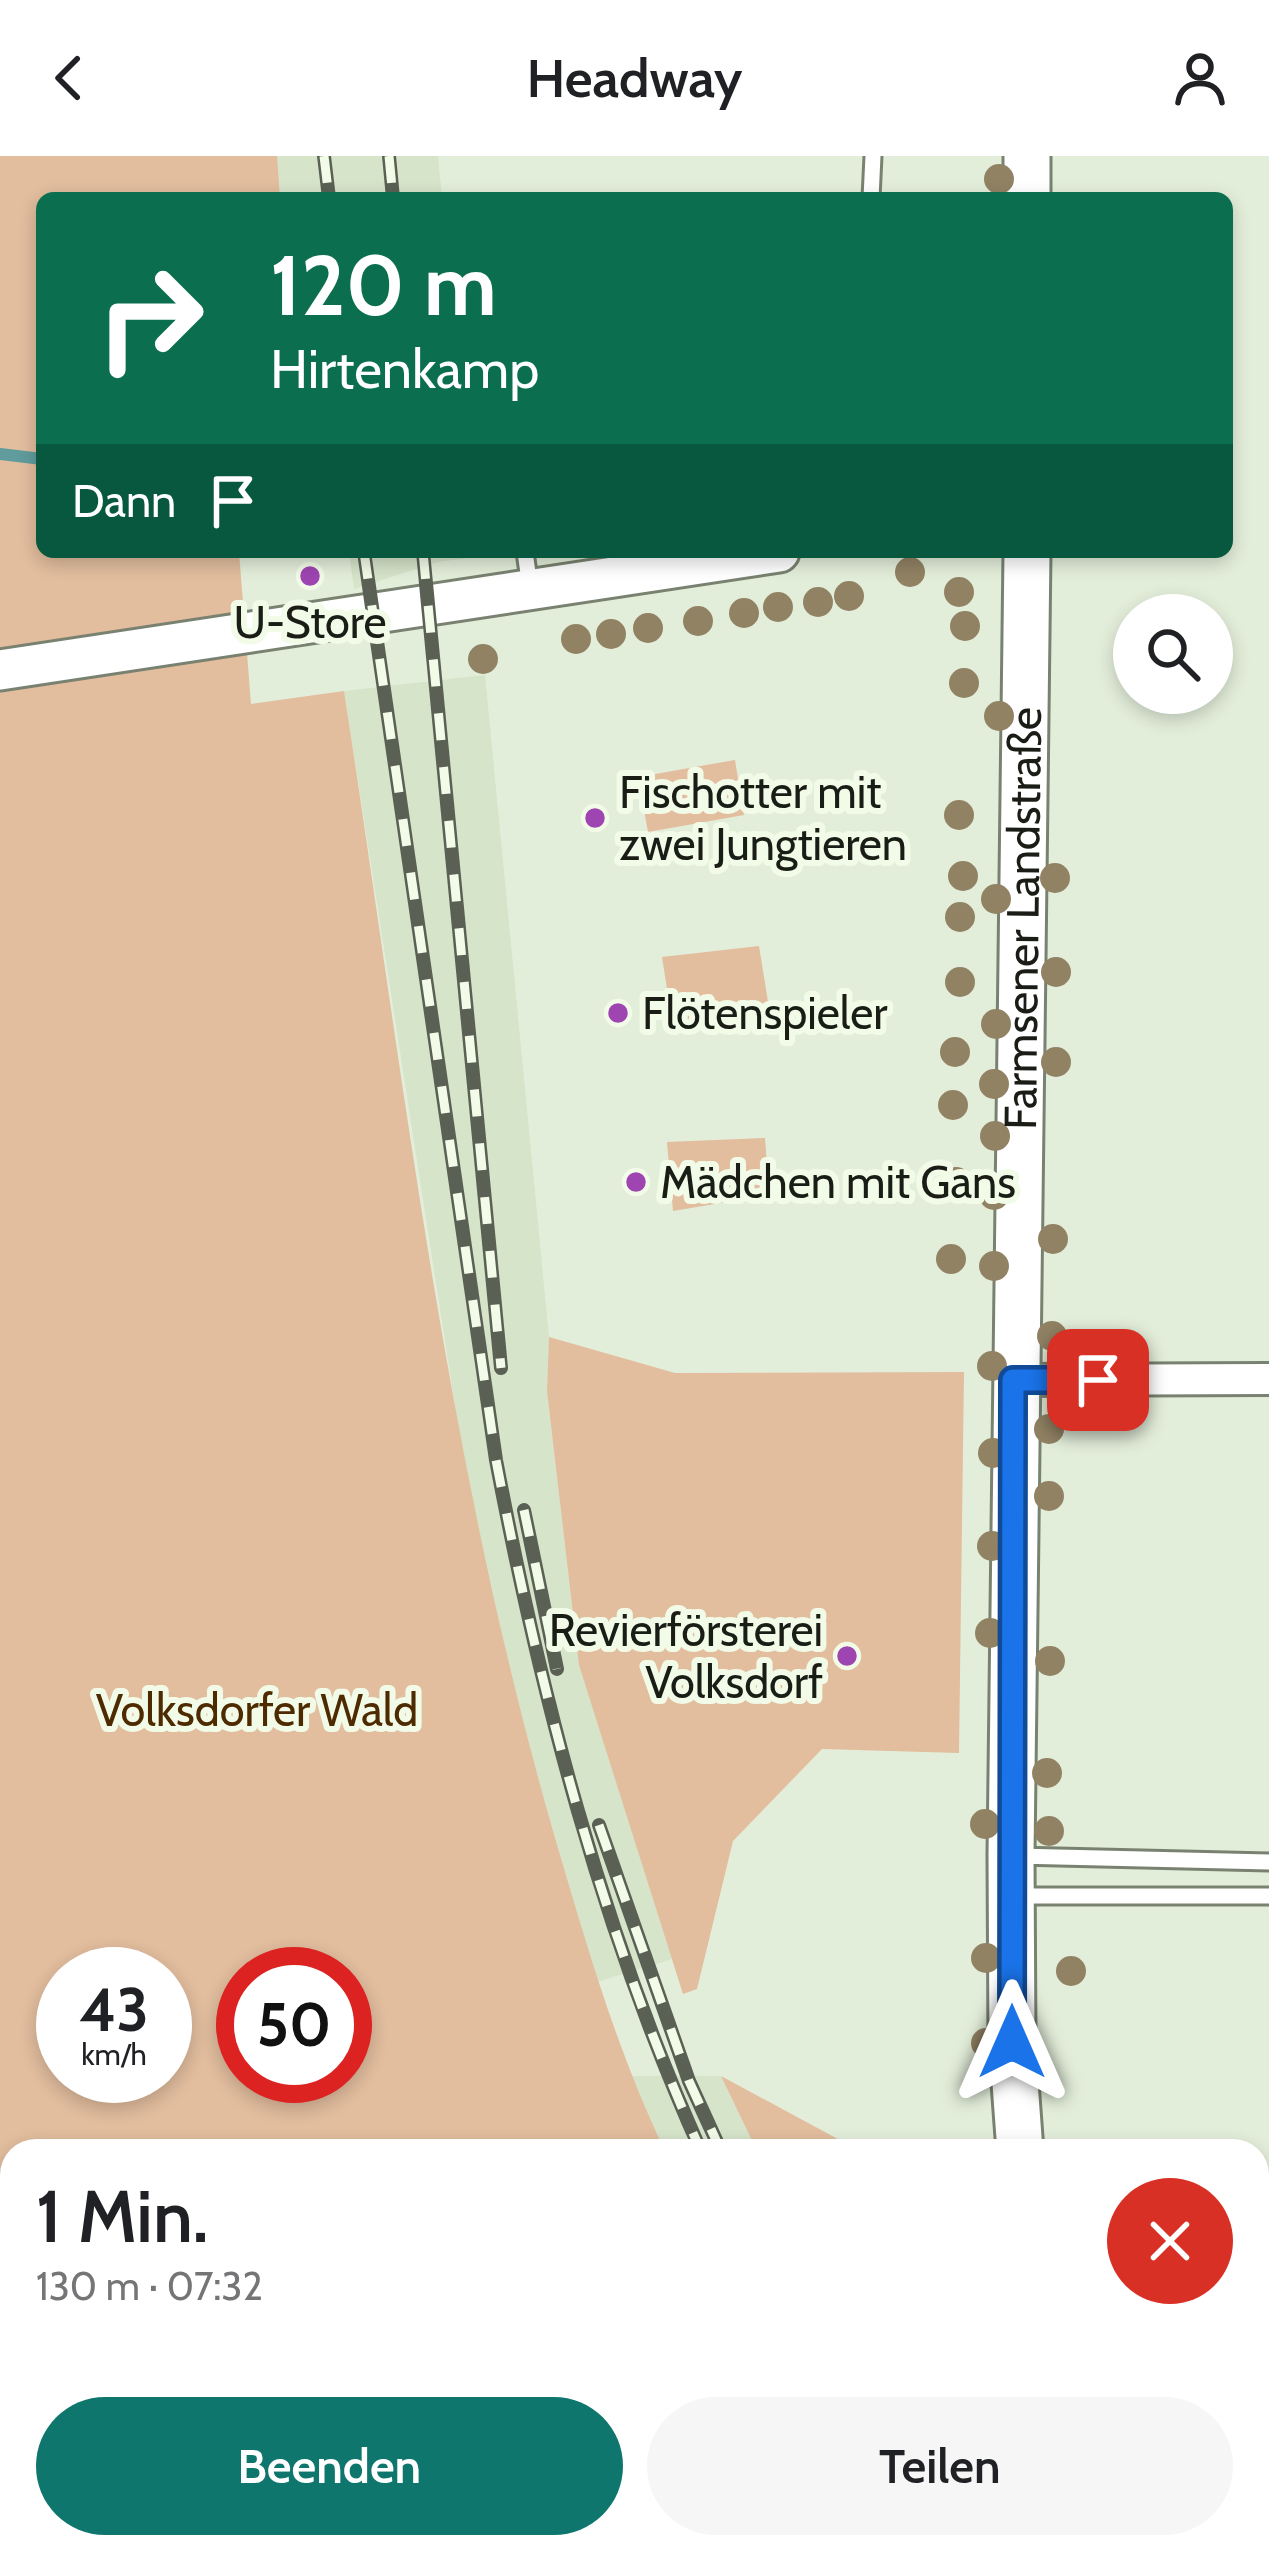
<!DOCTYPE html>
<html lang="de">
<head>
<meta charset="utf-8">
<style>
	body { margin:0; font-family:Cabin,sans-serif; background:#f6f6f6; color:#202124; height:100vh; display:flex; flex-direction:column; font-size:45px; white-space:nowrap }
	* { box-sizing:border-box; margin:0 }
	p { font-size:39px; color:#757577 }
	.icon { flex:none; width:66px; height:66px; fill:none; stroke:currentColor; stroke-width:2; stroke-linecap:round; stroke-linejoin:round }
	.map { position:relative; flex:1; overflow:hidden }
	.panel { position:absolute; left:0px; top:1983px; width:1269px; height:420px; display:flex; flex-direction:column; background:#fff; border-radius:36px 36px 0 0; box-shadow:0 6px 18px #0003 }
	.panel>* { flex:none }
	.top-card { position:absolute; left:36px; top:36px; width:1197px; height:366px; border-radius:18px; box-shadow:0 6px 18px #0003; background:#0b6e4f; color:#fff; overflow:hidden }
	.tools { position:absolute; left:1113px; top:438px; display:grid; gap:24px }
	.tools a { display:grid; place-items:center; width:120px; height:120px; border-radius:50%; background:#fff; box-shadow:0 6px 18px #0003; font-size:60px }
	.speed { position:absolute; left:36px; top:1791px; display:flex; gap:24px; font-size:60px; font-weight:700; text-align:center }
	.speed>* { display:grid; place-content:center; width:156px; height:156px; border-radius:50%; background:#fff; box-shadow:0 6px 18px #0003; line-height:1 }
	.speed small { font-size:30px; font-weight:400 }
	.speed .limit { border:18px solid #d22; background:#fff; color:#111 }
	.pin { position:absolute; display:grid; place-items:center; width:102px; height:102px; color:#fff; margin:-51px; border-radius:24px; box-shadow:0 6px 18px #0006 }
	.me { position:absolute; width:132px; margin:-66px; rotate:0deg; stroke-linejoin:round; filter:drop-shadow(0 0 9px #0008) }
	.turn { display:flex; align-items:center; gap:42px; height:252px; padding:0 36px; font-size:54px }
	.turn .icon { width:156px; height:156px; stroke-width:2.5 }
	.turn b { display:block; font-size:84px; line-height:102px }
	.then { display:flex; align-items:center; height:114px; padding:0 36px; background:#0003; gap:24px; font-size:45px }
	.round { display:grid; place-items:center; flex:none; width:126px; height:126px; border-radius:63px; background:#f6f6f6 }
	.headline { display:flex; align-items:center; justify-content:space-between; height:204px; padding:0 36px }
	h1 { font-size:72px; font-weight:600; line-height:90px }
	.cta { display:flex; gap:24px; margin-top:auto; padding:24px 36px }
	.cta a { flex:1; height:138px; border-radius:72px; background:#0f766e; color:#fff; font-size:48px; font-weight:600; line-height:138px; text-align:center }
	.cta a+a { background:#f6f6f6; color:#202124 }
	header { display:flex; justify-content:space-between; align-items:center; height:156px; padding:0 36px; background:#fff; font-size:54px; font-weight:600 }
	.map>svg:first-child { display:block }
	.built { fill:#d6e4ca }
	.green { fill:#e2bd9e; fill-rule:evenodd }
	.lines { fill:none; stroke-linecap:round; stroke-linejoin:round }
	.stream { stroke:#609c9d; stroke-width:12 }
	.service-casing { stroke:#798270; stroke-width:21 }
	.minor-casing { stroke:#798270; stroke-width:36 }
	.tertiary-casing { stroke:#798270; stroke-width:45 }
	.secondary-casing { stroke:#798270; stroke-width:51 }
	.service { stroke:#fff; stroke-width:15 }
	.minor { stroke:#fff; stroke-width:30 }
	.tertiary { stroke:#fff; stroke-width:39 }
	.secondary { stroke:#fff; stroke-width:45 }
	.rail-casing { stroke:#5b6055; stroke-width:14 }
	.rail { stroke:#f1fbe7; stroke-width:9; stroke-dasharray:27; stroke-linecap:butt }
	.tree { fill:#918263 }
	.route-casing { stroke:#114b97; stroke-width:30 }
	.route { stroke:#1a73e8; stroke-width:21 }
	.poi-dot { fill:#9e45b1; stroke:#f1fbe7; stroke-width:4.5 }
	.labels { text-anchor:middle; stroke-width:12; stroke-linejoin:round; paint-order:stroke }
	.poi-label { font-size:45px; fill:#1a1d16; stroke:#f1fbe7; text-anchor:start }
	.street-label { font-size:45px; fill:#1a1d16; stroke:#f1fbe7 }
	.park-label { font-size:45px; fill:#4e2a01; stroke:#f1fbe7 }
</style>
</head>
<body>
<header><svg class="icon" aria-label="back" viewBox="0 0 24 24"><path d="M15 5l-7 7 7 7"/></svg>Headway<svg class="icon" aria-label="person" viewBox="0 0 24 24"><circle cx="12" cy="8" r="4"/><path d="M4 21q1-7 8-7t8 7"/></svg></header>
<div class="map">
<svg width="1269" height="2403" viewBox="0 0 1269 2403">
	<rect width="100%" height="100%" fill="#e3eeda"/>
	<g class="built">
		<path d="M276,0h162l4,42h-163z"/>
		<path d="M349,396h127v5l-38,5 -84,27z"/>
		<path d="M485,519l64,662 -2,54 32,273 93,295 -75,23 -77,-267 -57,-258 -119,-766z"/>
		<path d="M629,1920h92l36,75h-92z"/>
	</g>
	<g class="green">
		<path d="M0,0h277l3,42h-238v354h197l12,152 93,-13c59,382 102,771 210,1143 32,109 62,215 111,317h-653v396h861l7,12h-880zM63,1818h102v102h-102zM243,1818h102v102h-102z"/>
		<path d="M735,604l9,55 -96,17 -10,-55z"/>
		<path d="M759,790l10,62 -96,19 -11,-70z"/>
		<path d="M765,982l4,57 -96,16 -6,-69z"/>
		<path d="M549,1181l126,36 289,-1 -5,381 -137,-4 -89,92 -36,148 -14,5 -104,-329 -32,-274z"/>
		<path d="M721,1920l139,75h-103z"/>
		<path d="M983,2391h231l9,12h-232z"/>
	</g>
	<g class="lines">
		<path class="stream" d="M0,298l42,5"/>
		<defs>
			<g id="service">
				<path d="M871,42l2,-42"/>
				<path d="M525,396l5,35"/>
				<path d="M1014,1700l255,6"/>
				<path d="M1014,1740h255"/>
			</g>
			<path id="minor" d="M1014,1224l255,-1"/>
			<path id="tertiary" d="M0,514l779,-118"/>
			<g id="secondary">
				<path d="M1027,42v-42"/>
				<path id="s1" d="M1020,1995l-8,-109 -1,-187 16,-1303"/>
				<path d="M1257,2372l12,14"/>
			</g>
		</defs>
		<use href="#service" class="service-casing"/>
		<use href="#minor" class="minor-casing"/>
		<use href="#tertiary" class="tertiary-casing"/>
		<use href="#secondary" class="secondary-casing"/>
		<use href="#service" class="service"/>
		<use href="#minor" class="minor"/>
		<use href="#tertiary" class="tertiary"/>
		<use href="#secondary" class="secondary"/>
		<defs>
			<g id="rail">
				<path d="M324,0l5,42"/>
				<path d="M389,0l4,42"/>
				<path d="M364,396l132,908c45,237 106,471 205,691"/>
				<path d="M423,396l78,816"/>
				<path d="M524,1354l33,159"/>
				<path d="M599,1669l90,256 32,70"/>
				<path d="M913,2391l8,12"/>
			</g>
		</defs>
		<use href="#rail" class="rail-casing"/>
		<use href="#rail" class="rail"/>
	</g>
	<g class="tree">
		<circle cx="999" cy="23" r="15"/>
		<circle cx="910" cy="416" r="15"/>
		<circle cx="959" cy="436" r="15"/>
		<circle cx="849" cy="440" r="15"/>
		<circle cx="818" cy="446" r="15"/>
		<circle cx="778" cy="451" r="15"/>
		<circle cx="744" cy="457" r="15"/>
		<circle cx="698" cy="465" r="15"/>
		<circle cx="965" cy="470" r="15"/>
		<circle cx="648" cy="472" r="15"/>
		<circle cx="611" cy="478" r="15"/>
		<circle cx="576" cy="483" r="15"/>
		<circle cx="483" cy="503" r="15"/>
		<circle cx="964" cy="527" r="15"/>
		<circle cx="999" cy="560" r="15"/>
		<circle cx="959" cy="659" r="15"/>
		<circle cx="963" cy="720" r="15"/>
		<circle cx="1055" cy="722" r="15"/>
		<circle cx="996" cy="743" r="15"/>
		<circle cx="960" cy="761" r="15"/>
		<circle cx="1056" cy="816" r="15"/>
		<circle cx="960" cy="826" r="15"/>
		<circle cx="996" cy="868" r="15"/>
		<circle cx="955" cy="896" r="15"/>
		<circle cx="1056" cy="906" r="15"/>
		<circle cx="994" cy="928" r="15"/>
		<circle cx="953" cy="949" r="15"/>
		<circle cx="995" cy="980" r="15"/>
		<circle cx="956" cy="1026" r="15"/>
		<circle cx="994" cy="1039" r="15"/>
		<circle cx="1053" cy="1083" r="15"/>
		<circle cx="951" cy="1103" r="15"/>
		<circle cx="994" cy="1110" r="15"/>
		<circle cx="1052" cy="1180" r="15"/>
		<circle cx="992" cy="1210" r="15"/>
		<circle cx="1049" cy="1273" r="15"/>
		<circle cx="993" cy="1297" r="15"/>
		<circle cx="1049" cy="1340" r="15"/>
		<circle cx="992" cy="1390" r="15"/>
		<circle cx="990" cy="1477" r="15"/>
		<circle cx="1050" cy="1505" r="15"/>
		<circle cx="1047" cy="1617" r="15"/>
		<circle cx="985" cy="1668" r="15"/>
		<circle cx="1049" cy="1675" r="15"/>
		<circle cx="986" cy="1802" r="15"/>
		<circle cx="1071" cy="1815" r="15"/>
		<circle cx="986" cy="1887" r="15"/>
	</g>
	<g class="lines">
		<defs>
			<path id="route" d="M1012,1886l1,-662h85"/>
		</defs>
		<use href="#route" class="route-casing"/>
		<use href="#route" class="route"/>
	</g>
	<g class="poi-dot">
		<circle cx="310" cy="420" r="12"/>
		<circle cx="595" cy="662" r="12"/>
		<circle cx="618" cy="857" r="12"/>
		<circle cx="636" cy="1026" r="12"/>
		<circle cx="847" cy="1500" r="12"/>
	</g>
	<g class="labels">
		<g class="poi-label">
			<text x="310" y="482" text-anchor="middle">U-Store</text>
			<text x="619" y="652">Fischotter mit<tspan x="619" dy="52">zwei Jungtieren</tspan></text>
			<text x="642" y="873">Flötenspieler</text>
			<text x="660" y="1042">Mädchen mit Gans</text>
			<text x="823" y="1490" text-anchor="end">Revierförsterei<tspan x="823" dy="52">Volksdorf</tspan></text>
		</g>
		<g class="street-label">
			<text dy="16" stroke="none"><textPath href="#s1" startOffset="1233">Farmsener Landstraße</textPath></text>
		</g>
		<g class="park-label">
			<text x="257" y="1570">Volksdorfer Wald</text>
		</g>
	</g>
</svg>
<div class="tools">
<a><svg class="icon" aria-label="search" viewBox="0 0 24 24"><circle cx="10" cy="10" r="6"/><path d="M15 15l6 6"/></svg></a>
</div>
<div class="speed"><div>43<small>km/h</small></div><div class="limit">50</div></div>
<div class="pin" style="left:1098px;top:1224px;background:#d93025"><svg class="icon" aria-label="arrive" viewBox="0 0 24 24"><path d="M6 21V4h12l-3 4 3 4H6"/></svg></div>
<svg class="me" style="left:1012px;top:1886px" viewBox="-20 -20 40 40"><path d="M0-17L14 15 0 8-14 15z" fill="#1a73e8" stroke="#fff" stroke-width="4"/></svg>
<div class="top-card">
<div class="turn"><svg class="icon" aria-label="right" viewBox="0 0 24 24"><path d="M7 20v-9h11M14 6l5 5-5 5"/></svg><div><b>120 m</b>Hirtenkamp</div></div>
<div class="then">Dann<svg class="icon" aria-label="arrive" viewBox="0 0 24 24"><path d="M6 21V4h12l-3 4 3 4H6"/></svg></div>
</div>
<section class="panel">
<div class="headline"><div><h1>1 Min.</h1><p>130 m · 07:32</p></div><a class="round" style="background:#d93025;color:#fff"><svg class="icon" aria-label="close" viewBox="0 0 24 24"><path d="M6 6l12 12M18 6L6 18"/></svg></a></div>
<div class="cta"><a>Beenden</a><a>Teilen</a></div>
</section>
</div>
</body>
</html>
